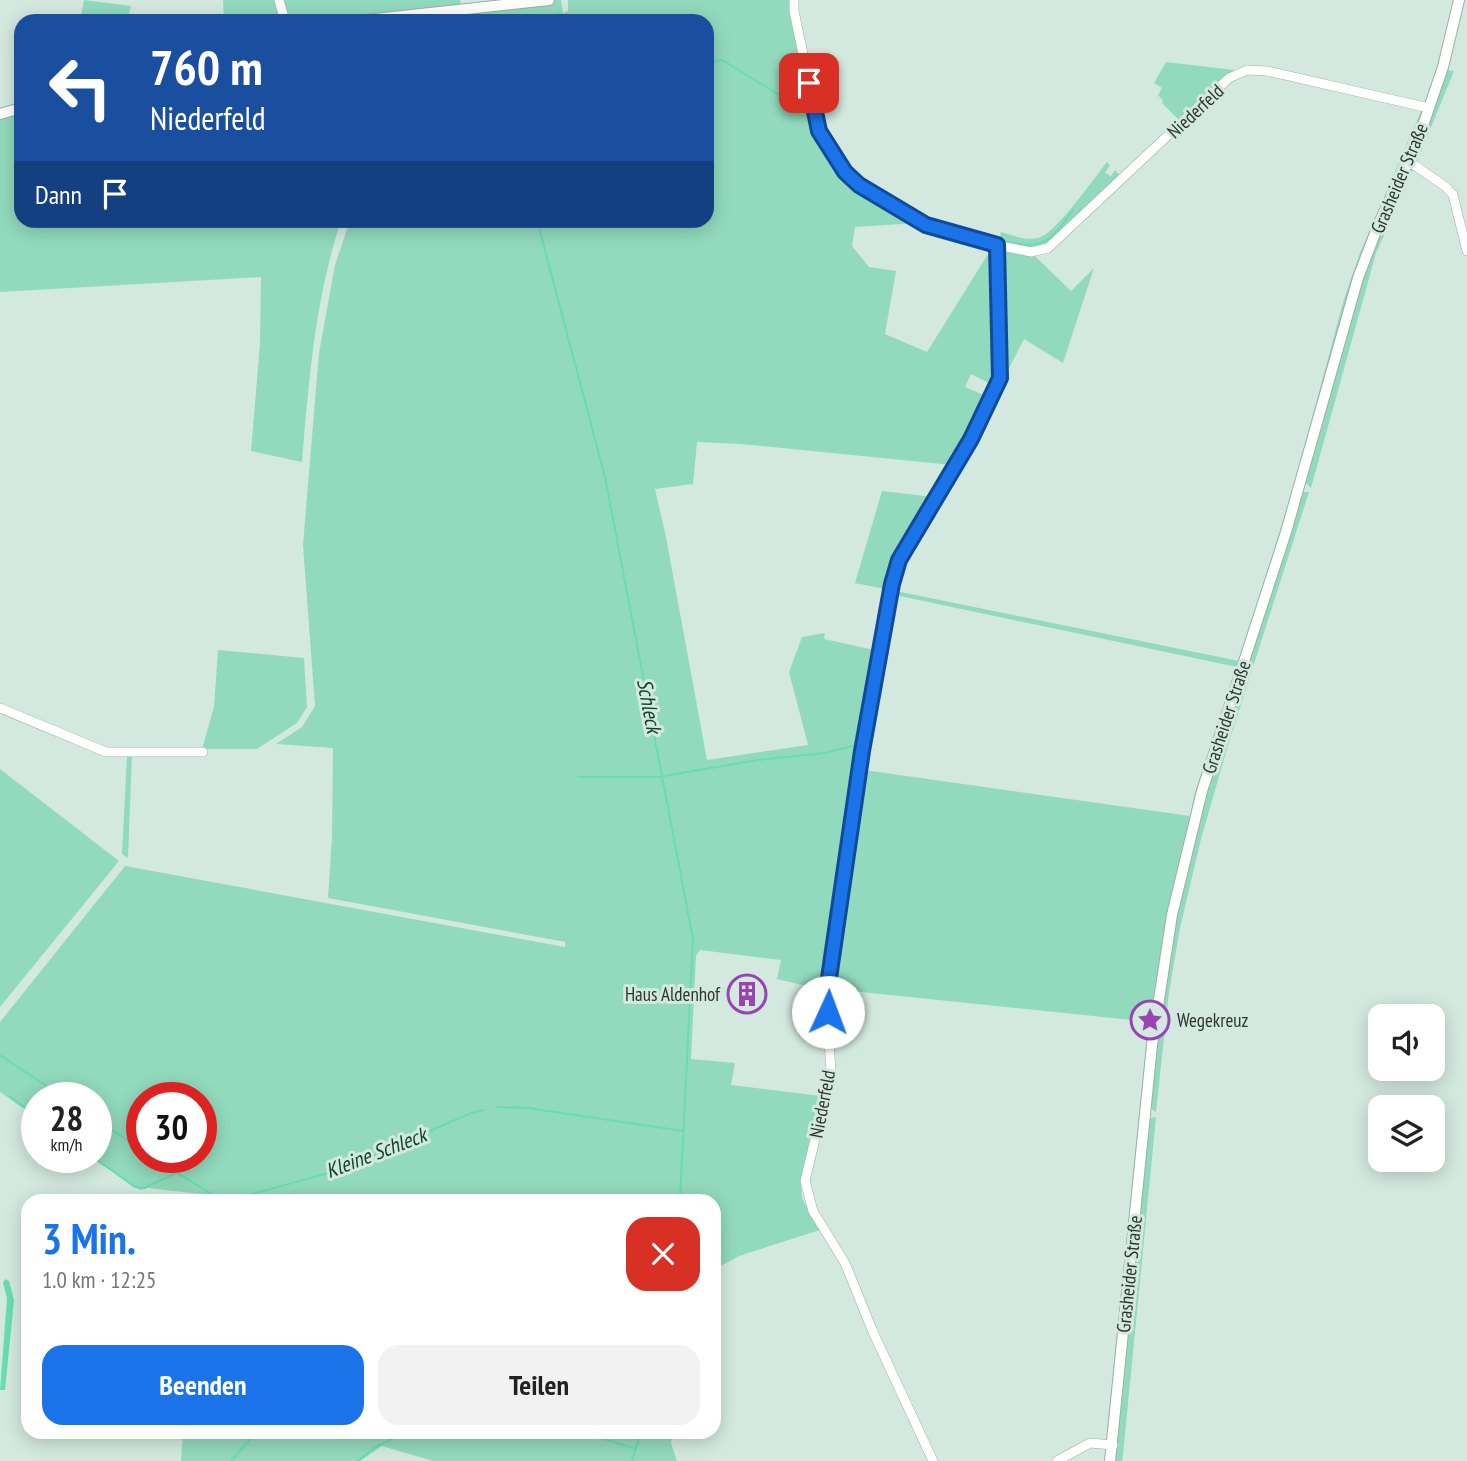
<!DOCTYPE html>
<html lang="de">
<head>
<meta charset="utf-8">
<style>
	body { margin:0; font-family:"PT Sans Narrow",sans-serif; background:#f2f2f2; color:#222; height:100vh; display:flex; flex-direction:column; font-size:26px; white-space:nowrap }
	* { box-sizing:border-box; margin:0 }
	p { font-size:23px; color:#767676 }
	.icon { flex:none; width:38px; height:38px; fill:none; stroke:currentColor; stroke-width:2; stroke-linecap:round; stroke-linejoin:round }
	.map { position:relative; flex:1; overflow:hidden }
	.drawer { position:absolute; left:21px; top:1194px; width:700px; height:245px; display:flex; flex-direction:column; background:#fff; border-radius:21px; box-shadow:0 4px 18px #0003 }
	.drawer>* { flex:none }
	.guide { position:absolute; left:14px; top:14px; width:700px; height:214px; border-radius:21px; box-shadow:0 4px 18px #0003; background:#1a4fa0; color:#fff; overflow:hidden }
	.controls { position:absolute; left:1368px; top:1004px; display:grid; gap:14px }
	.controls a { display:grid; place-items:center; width:77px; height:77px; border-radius:14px; background:#fff; box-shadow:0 4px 18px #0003; font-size:35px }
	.speed { position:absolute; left:21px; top:1082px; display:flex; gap:14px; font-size:35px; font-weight:700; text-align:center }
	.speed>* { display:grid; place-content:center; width:91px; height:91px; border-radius:50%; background:#fff; box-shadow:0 4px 18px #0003; line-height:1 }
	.speed small { font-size:18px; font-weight:400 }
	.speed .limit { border:10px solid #d22; background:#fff; color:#111 }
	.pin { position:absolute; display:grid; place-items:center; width:60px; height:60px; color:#fff; margin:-30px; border-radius:14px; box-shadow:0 4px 10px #0006 }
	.me { position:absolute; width:77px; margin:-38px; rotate:2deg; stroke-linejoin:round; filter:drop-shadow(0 0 5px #0008) }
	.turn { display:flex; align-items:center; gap:24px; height:147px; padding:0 21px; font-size:32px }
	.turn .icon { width:91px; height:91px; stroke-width:2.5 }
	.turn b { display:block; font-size:49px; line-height:60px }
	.then { display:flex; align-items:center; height:66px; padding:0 21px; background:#0003; gap:14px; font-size:26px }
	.round { display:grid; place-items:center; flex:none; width:74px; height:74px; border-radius:21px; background:#f2f2f2 }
	.head { display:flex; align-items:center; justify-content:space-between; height:119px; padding:0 21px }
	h1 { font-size:42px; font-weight:700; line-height:52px; color:#1a73e8 }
	.primary-button { display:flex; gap:14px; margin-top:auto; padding:14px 21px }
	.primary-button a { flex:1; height:80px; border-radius:21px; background:#1a73e8; color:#fff; font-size:28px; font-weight:700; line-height:80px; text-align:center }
	.primary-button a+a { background:#f2f2f2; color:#222 }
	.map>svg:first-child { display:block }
	.green { fill:#92dabd; fill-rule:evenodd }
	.water { fill:#68dcb2 }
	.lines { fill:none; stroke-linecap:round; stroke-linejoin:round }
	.stream { stroke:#68dcb2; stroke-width:2 }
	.minor-casing { stroke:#9aafa6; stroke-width:10 }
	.tertiary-casing { stroke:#9aafa6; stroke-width:12 }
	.minor { stroke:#fff; stroke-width:9 }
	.tertiary { stroke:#fff; stroke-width:10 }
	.route-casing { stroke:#114b97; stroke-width:18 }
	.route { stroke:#1a73e8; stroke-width:12 }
	.labels { text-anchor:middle; stroke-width:6; stroke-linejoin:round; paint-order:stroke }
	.street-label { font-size:19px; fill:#2d3532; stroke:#d3e9df }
	.poi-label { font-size:19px; fill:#2d3532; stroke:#d3e9df; text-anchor:end }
	.water-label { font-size:21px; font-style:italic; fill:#0f4231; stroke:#d3e9df }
</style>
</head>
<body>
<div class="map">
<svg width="1467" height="1461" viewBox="0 0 1467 1461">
	<rect width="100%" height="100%" fill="#d3e9df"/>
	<g class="green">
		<path d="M84,0l47,6 -4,15h-47z"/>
		<path d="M223,0h53l6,21h-58z"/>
		<path d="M283,0h177l1,4 33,-2 -1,-2h31l-200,21h-35z"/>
		<path d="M553,0h8l2,13 5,-2v-11h223l23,119 30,53 74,51 -63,4 -3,19 17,21 27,4 -11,63 42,18 66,-106 4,125 -6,13 -20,-10 -6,13 21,9 -34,69 -211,-21 -44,-2 -4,42 -38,5 11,48 41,223 101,-15 -19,-73 13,-35 23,-4 -1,6 55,12 -55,339 -47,-11 4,-19 -81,-10 -4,6 -5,103 44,4 -4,22 90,11 -20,85 1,17 18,32 -81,26 -25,14v-70h-482l-16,-1 -8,-4 -60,-7 -8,2 -50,-33h6v-60h-59v21l-37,-26v-70l125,-156 440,81v-5l-237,-44 4,-61 1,-89 -57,-4 26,-17 13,-21 -12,-161 16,-192 16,-88 15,-44 357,-1v-69l5,-86 -5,-2v-42h-315zM142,1097h59v60h-59z"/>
		<path d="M1166,62l68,8 -54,51 -18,-18 1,-2 -5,-6 4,-7 -8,-5z"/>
		<path d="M1446,70l8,1 -37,91 -4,-4z"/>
		<path d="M1422,109l2,4 -53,123 -74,247 -3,2 50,-186 16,-46z"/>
		<path d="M21,112v108l320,1c-26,78 -32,159 -39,241l-51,-11 9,-107 1,-67 -261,15v-174z"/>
		<path d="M1107,162l3,3 -5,8 6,3 4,-6 6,7 -75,69 -15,3 -32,-7 2,-10c11,3 25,9 37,6 17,-3 56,-60 69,-76z"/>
		<path d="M1415,166l-39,87 -65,235 -7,-7 49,-179 53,-135z"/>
		<path d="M1001,248l33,7 37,36 23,-23 -31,95 -39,-24 -17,33 -4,-7z"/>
		<path d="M983,417l3,1c-11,30 -29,59 -46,86 -17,27 -39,55 -44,87l343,70 54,-172 2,2 -89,277 -55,254 -319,-33v-16l32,-203 326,46 5,-24 42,-125 -342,-72 1,-4 -3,-1 10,-29z"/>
		<path d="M882,491l51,6 -44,93 -34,-7z"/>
		<path d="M1300,492h9l-81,253 -27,94 -21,89 -11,64 -13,120 -6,-4 13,-130 38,-175z"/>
		<path d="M218,650l86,8 3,49 -10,16 -40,26h-55l12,-42z"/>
		<path d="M127,755h5l-4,103 -6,-4z"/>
		<path d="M0,769l119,92 -119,146z"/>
		<path d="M1148,1027l2,1 -40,410 -4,4z"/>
		<path d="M1156,1117l-33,338 -1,6h-8l33,-342z"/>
		<path d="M183,1432h490l-2,11 6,18h-244l-51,-15 -22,15h-179z"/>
	</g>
	<path class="water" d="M5,1279l4,2 5,19 -9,90h-5l7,-92 -4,-15z"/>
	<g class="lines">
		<g class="stream">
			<path d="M557,21l1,-8"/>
			<path d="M707,63l15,-3 90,55"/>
			<path d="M537,220l68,257 88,462 -13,261"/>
			<path d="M1000,240c41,11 49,4 73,-30"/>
			<path d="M932,513l37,-62"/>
			<path d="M900,574l10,-24"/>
			<path d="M578,777h80l100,-17 67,-7 32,-8 5,-21"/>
			<path d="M0,1055l63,42"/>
			<path d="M9,1096l28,20"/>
			<path d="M497,1107l31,1 155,23"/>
			<path d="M96,1119l46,31"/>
			<path d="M93,1157l42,30 9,1 32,-15"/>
			<path d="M152,1157l64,40 22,1 105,-29 128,-56 13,-3"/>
			<path d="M231,1461l26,-29"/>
			<path d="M358,1461l16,-13 24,-12 41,1 52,-5 6,5 104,1 35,11"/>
			<path d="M632,1461l9,-29"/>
		</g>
		<defs>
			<g id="minor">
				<path d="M279,0l6,21"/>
				<path d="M794,0v11l25,120 26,41 14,13 67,40 71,20 3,133 -29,61 -72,121 -7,25 -30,166 -36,241 5,80 -26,109 8,30 32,52 28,69 60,129"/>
				<path d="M1407,160l39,27 7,8 14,56"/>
				<path d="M997,245l34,7 17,-4 181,-170 18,-8 20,1 162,37"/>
				<path d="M0,708l106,44h97"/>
				<path d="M1057,1461l33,-18 23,2"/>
			</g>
			<g id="tertiary">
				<path d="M357,21l192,-21"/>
				<path d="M0,114l21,-6"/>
				<path d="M1110,1461l42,-416 20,-130 30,-124 84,-259 72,-254 21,-55 39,-83 25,-73 16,-67"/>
			</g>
		</defs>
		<use href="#minor" class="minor-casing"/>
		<use href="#tertiary" class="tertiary-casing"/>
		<use href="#minor" class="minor"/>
		<use href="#tertiary" class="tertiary"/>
	</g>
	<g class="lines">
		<defs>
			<path id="route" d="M809,83l10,48 26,41 14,13 67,40 71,20 3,133 -29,61 -72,121 -7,24 -30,167 -35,241 1,20"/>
		</defs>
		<use href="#route" class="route-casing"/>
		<use href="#route" class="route"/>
	</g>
	<defs>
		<symbol id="building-ring" viewBox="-11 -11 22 22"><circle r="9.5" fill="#d3e9df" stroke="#9844b3" stroke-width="1.5"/><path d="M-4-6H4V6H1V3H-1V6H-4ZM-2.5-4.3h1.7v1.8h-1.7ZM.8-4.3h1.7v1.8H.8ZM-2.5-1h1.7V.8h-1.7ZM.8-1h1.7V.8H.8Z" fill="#9844b3"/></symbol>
		<symbol id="sight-ring" viewBox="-11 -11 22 22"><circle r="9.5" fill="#d3e9df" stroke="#9844b3" stroke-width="1.5"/><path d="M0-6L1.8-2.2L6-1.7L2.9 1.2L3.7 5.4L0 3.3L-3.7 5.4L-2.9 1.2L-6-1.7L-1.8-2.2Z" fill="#9844b3"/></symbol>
	</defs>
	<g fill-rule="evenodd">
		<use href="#building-ring" x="725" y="972" width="44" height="44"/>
		<use href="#sight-ring" x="1128" y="998" width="44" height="44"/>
	</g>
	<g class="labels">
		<g class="street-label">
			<text transform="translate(1195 111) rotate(-43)" y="7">Niederfeld</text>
			<text transform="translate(1399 178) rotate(-67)" y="7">Grasheider Straße</text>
			<text transform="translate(1226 717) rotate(-72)" y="7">Grasheider Straße</text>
			<text transform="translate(822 1104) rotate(-79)" y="7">Niederfeld</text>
			<text transform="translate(1129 1274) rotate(-84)" y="7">Grasheider Straße</text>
		</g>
		<g class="poi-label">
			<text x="720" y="1001">Haus Aldenhof</text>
			<text x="1177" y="1027" text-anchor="start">Wegekreuz</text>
		</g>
		<g class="water-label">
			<text transform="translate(649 706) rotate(79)" y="7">Schleck</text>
			<text transform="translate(376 1153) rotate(-21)" y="7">Kleine Schleck</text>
		</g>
	</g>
</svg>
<div class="controls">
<a><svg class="icon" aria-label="sound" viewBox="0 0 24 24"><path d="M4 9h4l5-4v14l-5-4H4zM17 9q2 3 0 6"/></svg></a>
<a><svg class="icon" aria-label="layers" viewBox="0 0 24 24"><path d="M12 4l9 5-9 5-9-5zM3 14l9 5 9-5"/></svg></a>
</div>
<div class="speed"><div>28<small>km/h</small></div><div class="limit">30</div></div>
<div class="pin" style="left:809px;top:83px;background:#d93025"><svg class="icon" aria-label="arrive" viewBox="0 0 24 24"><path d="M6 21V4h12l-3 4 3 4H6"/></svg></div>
<svg class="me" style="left:828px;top:1012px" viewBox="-20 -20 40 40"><circle r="19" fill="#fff"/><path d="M0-13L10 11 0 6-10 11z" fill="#1a73e8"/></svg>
<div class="guide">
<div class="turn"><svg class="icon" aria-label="left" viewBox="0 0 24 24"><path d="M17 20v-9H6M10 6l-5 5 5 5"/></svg><div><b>760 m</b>Niederfeld</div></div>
<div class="then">Dann<svg class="icon" aria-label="arrive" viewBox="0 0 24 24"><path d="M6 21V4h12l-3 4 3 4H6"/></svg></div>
</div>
<section class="drawer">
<div class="head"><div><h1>3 Min.</h1><p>1.0 km · 12:25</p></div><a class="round" style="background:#d93025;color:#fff"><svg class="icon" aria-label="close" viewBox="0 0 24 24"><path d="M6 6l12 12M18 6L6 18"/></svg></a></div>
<div class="primary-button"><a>Beenden</a><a>Teilen</a></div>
</section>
</div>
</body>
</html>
